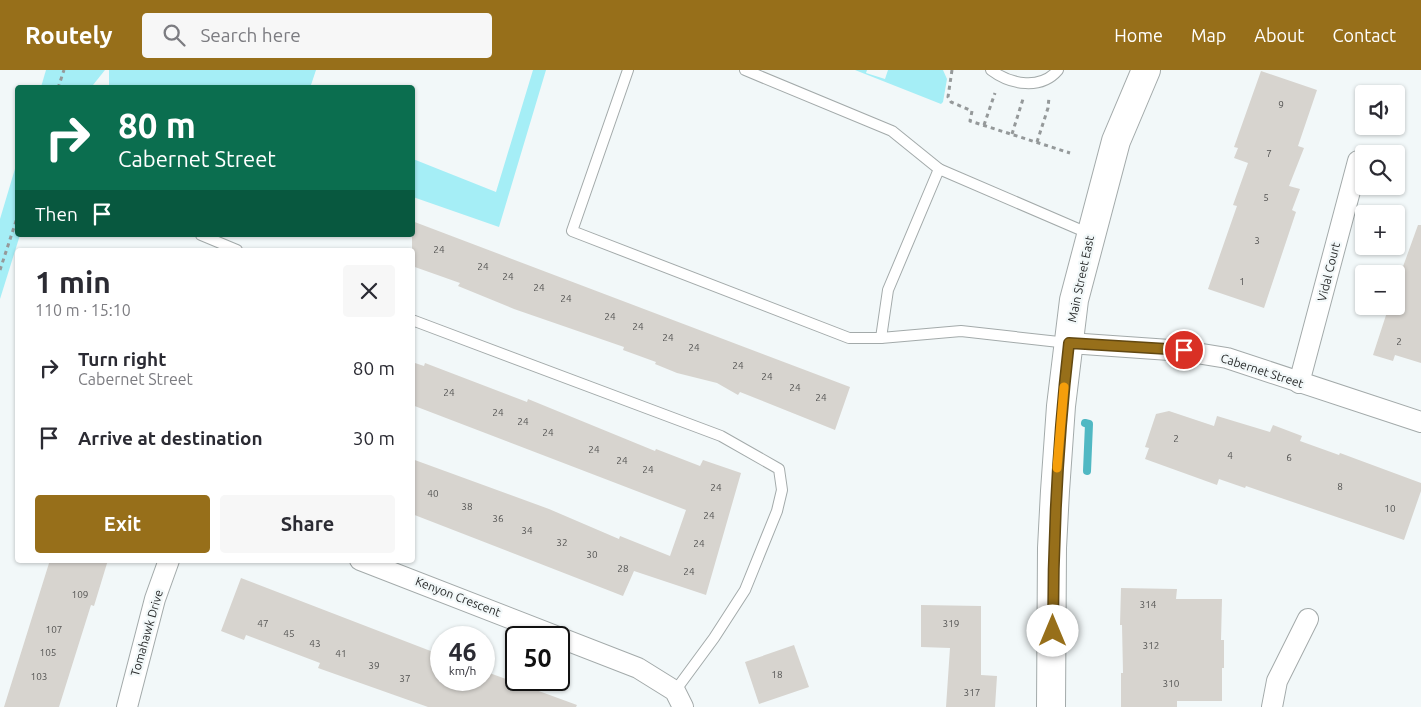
<!DOCTYPE html>
<html lang="en">
<head>
<meta charset="utf-8">
<style>
	body { margin:0; font-family:Ubuntu,sans-serif; background:#f7f7f7; color:#2b2b33; height:100vh; display:flex; flex-direction:column; font-size:19px; white-space:nowrap }
	* { box-sizing:border-box; margin:0 }
	p { font-size:16px; color:#7c7c81 }
	.icon { flex:none; width:28px; height:28px; fill:none; stroke:currentColor; stroke-width:2; stroke-linecap:round; stroke-linejoin:round }
	.map { position:relative; flex:1; overflow:hidden }
	.details { position:absolute; left:15px; top:178px; width:400px; height:315px; display:flex; flex-direction:column; background:#fff; border-radius:5px; box-shadow:0 1px 4px #0004 }
	.details>* { flex:none }
	.guide { position:absolute; left:15px; top:15px; width:400px; height:152px; border-radius:5px; box-shadow:0 1px 4px #0004; background:#0b6e4f; color:#fff; overflow:hidden }
	.fabs { position:absolute; left:1355px; top:15px; display:grid; gap:10px }
	.fabs a { display:grid; place-items:center; width:50px; height:50px; border-radius:5px; background:#fff; box-shadow:0 1px 4px #0004; font-size:25px }
	.speed { position:absolute; left:430px; top:556px; display:flex; gap:10px; font-size:25px; font-weight:700; text-align:center }
	.speed>* { display:grid; place-content:center; width:65px; height:65px; border-radius:50%; background:#fff; box-shadow:0 1px 4px #0004; line-height:1 }
	.speed small { font-size:12px; font-weight:400 }
	.speed .limit { border:2px solid #111; border-radius:8px; background:#fff; color:#111 }
	.pin { position:absolute; display:grid; place-items:center; width:42px; height:42px; color:#fff; margin:-21px; border:2px solid #fff; border-radius:50%; box-shadow:0 1px 5px #0007 }
	.me { position:absolute; width:55px; margin:-28px; rotate:0deg; stroke-linejoin:round; filter:drop-shadow(0 0 4px #0008) }
	.turn { display:flex; align-items:center; gap:18px; height:105px; padding:0 20px; font-size:22px }
	.turn .icon { width:65px; height:65px; stroke-width:2.5 }
	.turn b { display:block; font-size:35px; line-height:42px }
	.then { display:flex; align-items:center; height:48px; padding:0 20px; background:#0003; gap:10px; font-size:19px }
	.round { display:grid; place-items:center; flex:none; width:52px; height:52px; border-radius:5px; background:#f7f7f7 }
	.head { display:flex; align-items:center; justify-content:space-between; height:85px; padding:0 20px }
	h1 { font-size:30px; font-weight:700; line-height:38px }
	.button { display:flex; gap:10px; margin-top:auto; padding:10px 20px }
	.button a { flex:1; height:58px; border-radius:5px; background:#976f1a; color:#fff; font-size:20px; font-weight:700; line-height:58px; text-align:center }
	.button a+a { background:#f7f7f7; color:#2b2b33 }
	ul { padding:0; list-style:none }
	li { display:flex; align-items:center; gap:15px; height:70px; padding:0 20px }
	li div { flex:1 }
	li b { display:block; font-size:19px }
	li em { font-style:normal }
	header { display:flex; align-items:center; gap:30px; box-sizing:border-box; height:70px; padding:0 25px; background:#976f1a; color:#fff }
	header strong { font-size:24px }
	nav { display:flex; gap:28px; margin-inline-start:auto; font-size:18px }
	.search { width:350px; height:45px; background:#f7f7f7; display:flex; align-items:center; gap:12px; box-sizing:border-box; padding:0 18px; border-radius:5px; color:#7c7c81; font-size:19px }
	.map>svg:first-child { display:block }
	.grass { fill:#a5eef6 }
	.lines { fill:none; stroke-linecap:round; stroke-linejoin:round }
	.stream { stroke:#50b8c3; stroke-width:8 }
	.building { fill:#d7d4cf }
	.service-casing { stroke:#a3aaaa; stroke-width:12 }
	.minor-casing { stroke:#a3aaaa; stroke-width:22 }
	.secondary-casing { stroke:#a3aaaa; stroke-width:30 }
	.path { stroke:#95999a; stroke-width:3; stroke-dasharray:4 4; stroke-linecap:butt }
	.service { stroke:#fff; stroke-width:10 }
	.minor { stroke:#fff; stroke-width:20 }
	.secondary { stroke:#fff; stroke-width:28 }
	.route-casing { stroke:#624811; stroke-width:12 }
	.route { stroke:#976f1a; stroke-width:9 }
	.slow { stroke:#f59e0b; stroke-width:9 }
	.labels { text-anchor:middle; stroke-width:4.5; stroke-linejoin:round; paint-order:stroke }
	.number-label { font-size:10px; fill:#545453 }
	.street-label { font-size:12px; fill:#282a2a; stroke:#f2f8f9 }
</style>
</head>
<body>
<header>
<strong>Routely</strong>
<div class="search"><svg class="icon" aria-label="search" viewBox="0 0 24 24"><circle cx="10" cy="10" r="6"/><path d="M15 15l6 6"/></svg>Search here</div>
<nav><a>Home</a><a>Map</a><a>About</a><a>Contact</a></nav>
</header>
<div class="map">
<svg width="1421" height="637" viewBox="0 0 1421 637">
	<rect width="100%" height="100%" fill="#f2f8f9"/>
	<g class="grass">
		<path d="M46,0h59l-12,15 -9,2h-43z"/>
		<path d="M109,0h207l-6,18 -194,-1 -7,-2z"/>
		<path d="M533,0h13l-47,157 -86,-30v-38l83,33z"/>
		<path d="M855,0h12l-1,3 19,6 3,-9h55l4,9 -4,23 -2,2z"/>
		<path d="M17,92l1,73h2l-20,64v-80z"/>
	</g>
	<g class="lines">
		<path class="stream" d="M1085,353l4,1 -2,47"/>
	</g>
	<g class="building">
		<path d="M1261,1l56,19 -19,56 6,2 -15,38 11,3 -8,21 4,2 -32,96 -56,-19 29,-83 -4,-1 15,-42 -14,-5 4,-10 -4,-1z"/>
		<path d="M412,151l438,166 -15,43 -95,-38 -2,3 -21,-12 -40,-10 -22,-9 1,-2 -33,-12 1,-3 -110,-38 -56,-23 2,-3 -48,-17z"/>
		<path d="M1418,155h3v138l-26,-8 -2,6 -20,-6 16,-49h7v-20z"/>
		<path d="M412,292l12,4 1,-3 102,39 1,-3 127,52 1,-2 44,17 3,-6 38,13 -35,122 -72,-24 -11,25 -211,-82v-55l137,50 70,30 1,-3 50,20 16,-46 -274,-105z"/>
		<path d="M1169,341l45,15 3,-10 53,16 3,-7 29,11 -2,5 39,14 1,-2 81,30v8l-17,49 -158,-54 -1,2 -26,-9 -2,6 -72,-26 4,-11 -4,-1 11,-33z"/>
		<path d="M50,490h58l-14,46 -3,-1 -32,102h-55z"/>
		<path d="M241,508l200,77v25h43v-9l93,34 -1,2h-148l-110,-39 2,-5 -74,-28 -2,5 -23,-9z"/>
		<path d="M1121,518l56,1 -1,10h46l-1,41h3v28h-2v33h-45v6h-56v-34h2l-1,-48h-2z"/>
		<path d="M921,535l60,1v69l16,1 -2,31h-49l4,-59 -29,-1z"/>
		<path d="M794,575l15,42 -50,17 -14,-42z"/>
	</g>
	<g class="lines">
		<defs>
			<g id="service">
				<path d="M628,0l-56,161 277,107h32"/>
				<path d="M745,0l147,61 47,38"/>
				<path d="M991,0c20,15 50,20 67,0"/>
				<path d="M201,165l36,15"/>
				<path d="M412,250l309,116 58,33 3,21 -5,21 -32,79 -31,48 -39,53"/>
				<path d="M1068,273l-107,-12 -80,7 7,-48 51,-121 151,65"/>
			</g>
			<g id="minor">
				<path d="M1069,273l115,8 43,7 194,64"/>
				<path d="M1299,313l59,-222"/>
				<path d="M360,490l278,108 37,23 8,16"/>
				<path d="M127,637l28,-108 14,-39"/>
				<path d="M1272,637l5,-26 31,-62"/>
			</g>
			<path id="secondary" d="M1051,637l1,-159 3,-57 6,-85 13,-106 42,-159 30,-71"/>
		</defs>
		<use href="#service" class="service-casing"/>
		<use href="#minor" class="minor-casing"/>
		<use href="#secondary" class="secondary-casing"/>
		<g class="path">
			<path d="M952,0l-4,27 3,5 21,9 -2,10 100,32"/>
			<path d="M58,18l6,-18"/>
			<path d="M984,55l11,-32"/>
			<path d="M1012,64l11,-35"/>
			<path d="M1037,72l11,-34 1,-11"/>
			<path d="M0,200l18,-55"/>
		</g>
		<use href="#service" class="service"/>
		<use href="#minor" class="minor"/>
		<use href="#secondary" class="secondary"/>
	</g>
	<g class="lines">
		<defs>
			<path id="route" d="M1053,561c0,-96 5,-192 16,-288l115,7"/>
		</defs>
		<use href="#route" class="route-casing"/>
		<use href="#route" class="route"/>
		<path class="slow" d="M1057,398l7,-81"/>
	</g>
	<g class="labels">
		<g class="number-label">
			<text x="1281" y="38">9</text>
			<text x="1269" y="87">7</text>
			<text x="1266" y="131">5</text>
			<text x="1257" y="174">3</text>
			<text x="439" y="183">24</text>
			<text x="483" y="200">24</text>
			<text x="508" y="210">24</text>
			<text x="1242" y="215">1</text>
			<text x="539" y="221">24</text>
			<text x="566" y="232">24</text>
			<text x="610" y="250">24</text>
			<text x="638" y="260">24</text>
			<text x="668" y="271">24</text>
			<text x="1399" y="275">2</text>
			<text x="694" y="281">24</text>
			<text x="738" y="299">24</text>
			<text x="767" y="310">24</text>
			<text x="795" y="321">24</text>
			<text x="449" y="326">24</text>
			<text x="821" y="331">24</text>
			<text x="498" y="346">24</text>
			<text x="523" y="355">24</text>
			<text x="548" y="366">24</text>
			<text x="1176" y="372">2</text>
			<text x="594" y="383">24</text>
			<text x="1230" y="389">4</text>
			<text x="1289" y="391">6</text>
			<text x="622" y="394">24</text>
			<text x="648" y="403">24</text>
			<text x="1340" y="420">8</text>
			<text x="716" y="421">24</text>
			<text x="433" y="427">40</text>
			<text x="467" y="440">38</text>
			<text x="1390" y="442">10</text>
			<text x="709" y="449">24</text>
			<text x="498" y="452">36</text>
			<text x="527" y="464">34</text>
			<text x="562" y="476">32</text>
			<text x="699" y="477">24</text>
			<text x="592" y="488">30</text>
			<text x="623" y="502">28</text>
			<text x="689" y="505">24</text>
			<text x="80" y="528">109</text>
			<text x="1148" y="538">314</text>
			<text x="263" y="557">47</text>
			<text x="951" y="557">319</text>
			<text x="54" y="563">107</text>
			<text x="289" y="567">45</text>
			<text x="315" y="577">43</text>
			<text x="1151" y="579">312</text>
			<text x="48" y="586">105</text>
			<text x="341" y="587">41</text>
			<text x="374" y="599">39</text>
			<text x="777" y="608">18</text>
			<text x="39" y="610">103</text>
			<text x="405" y="612">37</text>
			<text x="1171" y="617">310</text>
			<text x="972" y="626">317</text>
		</g>
		<g class="street-label">
			<text transform="translate(1329 202) rotate(-76)" y="4">Vidal Court</text>
			<text transform="translate(1081 209) rotate(-78)" y="4">Main Street East</text>
			<text transform="translate(1262 301) rotate(18)" y="4">Cabernet Street</text>
			<text transform="translate(458 527) rotate(21)" y="4">Kenyon Crescent</text>
			<text transform="translate(147 563) rotate(-74)" y="4">Tomahawk Drive</text>
		</g>
	</g>
</svg>
<div class="fabs">
<a><svg class="icon" aria-label="sound" viewBox="0 0 24 24"><path d="M4 9h4l5-4v14l-5-4H4zM17 9q2 3 0 6"/></svg></a>
<a><svg class="icon" aria-label="search" viewBox="0 0 24 24"><circle cx="10" cy="10" r="6"/><path d="M15 15l6 6"/></svg></a>
<a>+</a>
<a>−</a>
</div>
<div class="speed"><div>46<small>km/h</small></div><div class="limit">50</div></div>
<div class="pin" style="left:1184px;top:280px;background:#d93025"><svg class="icon" aria-label="arrive" viewBox="0 0 24 24"><path d="M6 21V4h12l-3 4 3 4H6"/></svg></div>
<svg class="me" style="left:1053px;top:561px" viewBox="-20 -20 40 40"><circle r="19" fill="#fff"/><path d="M0-13L10 11 0 6-10 11z" fill="#976f1a"/></svg>
<div class="guide">
<div class="turn"><svg class="icon" aria-label="right" viewBox="0 0 24 24"><path d="M7 20v-9h11M14 6l5 5-5 5"/></svg><div><b>80 m</b>Cabernet Street</div></div>
<div class="then">Then<svg class="icon" aria-label="arrive" viewBox="0 0 24 24"><path d="M6 21V4h12l-3 4 3 4H6"/></svg></div>
</div>
<section class="details">
<div class="head"><div><h1>1 min</h1><p>110 m · 15:10</p></div><a class="round"><svg class="icon" aria-label="close" viewBox="0 0 24 24"><path d="M6 6l12 12M18 6L6 18"/></svg></a></div>
<ul>
<li><svg class="icon" aria-label="right" viewBox="0 0 24 24"><path d="M7 20v-9h11M14 6l5 5-5 5"/></svg><div><b>Turn right</b><p>Cabernet Street</p></div><em>80 m</em></li>
<li><svg class="icon" aria-label="arrive" viewBox="0 0 24 24"><path d="M6 21V4h12l-3 4 3 4H6"/></svg><div><b>Arrive at destination</b></div><em>30 m</em></li>
</ul>
<div class="button"><a>Exit</a><a>Share</a></div>
</section>
</div>
</body>
</html>
